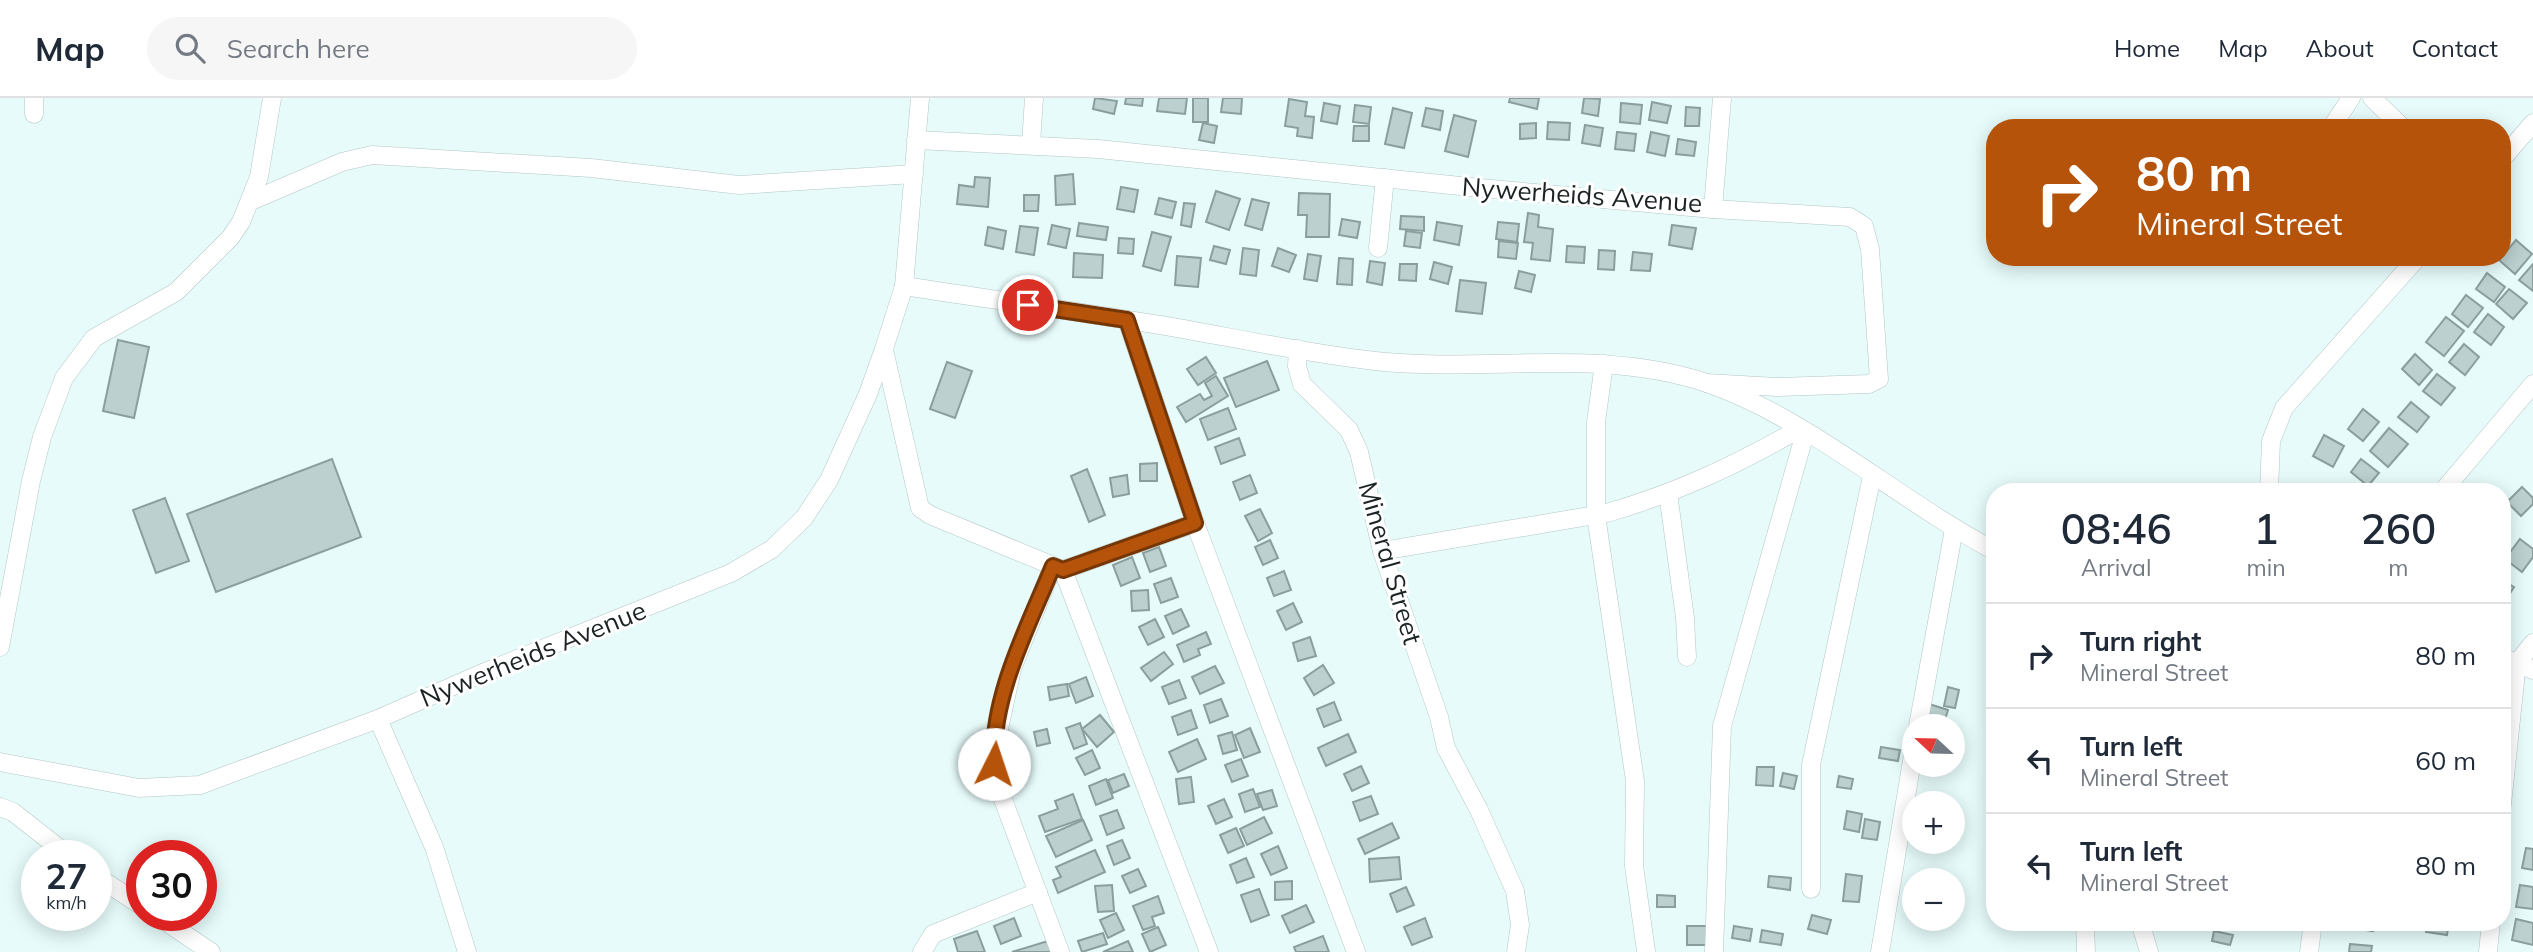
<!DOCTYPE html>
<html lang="en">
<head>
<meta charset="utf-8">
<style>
	body { margin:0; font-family:Mulish,sans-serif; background:#f6f6f7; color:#1f2937; height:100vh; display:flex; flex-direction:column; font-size:26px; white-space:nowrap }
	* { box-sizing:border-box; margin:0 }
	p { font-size:23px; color:#747a83 }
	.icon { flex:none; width:38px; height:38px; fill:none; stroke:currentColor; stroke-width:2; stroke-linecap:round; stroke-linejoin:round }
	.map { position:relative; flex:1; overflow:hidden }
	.sheet { position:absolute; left:1986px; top:385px; width:525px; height:448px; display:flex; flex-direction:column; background:#fff; border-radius:28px; box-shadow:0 4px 18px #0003 }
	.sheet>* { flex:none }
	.top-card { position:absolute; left:1986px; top:21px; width:525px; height:147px; border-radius:28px; box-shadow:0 4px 18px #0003; background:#b45309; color:#fff; overflow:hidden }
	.needle { width:46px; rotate:292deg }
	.buttons { position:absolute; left:1902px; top:616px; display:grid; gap:14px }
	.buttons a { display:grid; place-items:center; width:63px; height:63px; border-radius:50%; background:#fff; box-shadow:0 4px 18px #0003; font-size:35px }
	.speed { position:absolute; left:21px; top:742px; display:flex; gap:14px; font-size:35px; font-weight:700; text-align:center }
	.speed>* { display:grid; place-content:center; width:91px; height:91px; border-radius:50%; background:#fff; box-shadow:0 4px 18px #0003; line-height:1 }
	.speed small { font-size:18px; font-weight:400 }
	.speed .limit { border:10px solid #d22; background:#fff; color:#111 }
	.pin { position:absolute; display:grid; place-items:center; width:60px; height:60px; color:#fff; margin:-30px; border:4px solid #fff; border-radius:50%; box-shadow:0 2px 7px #0007 }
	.me { position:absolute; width:77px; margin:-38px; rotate:4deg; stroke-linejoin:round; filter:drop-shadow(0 0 5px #0008) }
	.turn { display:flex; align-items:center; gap:24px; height:147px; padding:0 35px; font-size:32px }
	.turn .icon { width:91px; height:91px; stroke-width:2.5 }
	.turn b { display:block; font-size:49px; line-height:60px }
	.eta { display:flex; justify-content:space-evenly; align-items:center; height:119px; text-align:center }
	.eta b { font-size:42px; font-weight:600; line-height:49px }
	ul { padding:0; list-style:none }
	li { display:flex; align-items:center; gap:21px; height:105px; padding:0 35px; border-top:2px solid #e0e1e3 }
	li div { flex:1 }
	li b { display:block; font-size:26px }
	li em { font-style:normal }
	header { display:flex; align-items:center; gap:42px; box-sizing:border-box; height:98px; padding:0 35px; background:#fff; border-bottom:2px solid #e0e1e3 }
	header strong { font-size:33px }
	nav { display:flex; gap:38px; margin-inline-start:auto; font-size:24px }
	.search { width:490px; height:63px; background:#f6f6f7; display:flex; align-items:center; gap:18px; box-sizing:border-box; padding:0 24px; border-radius:38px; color:#747a83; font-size:26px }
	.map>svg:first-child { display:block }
	.building { fill:#bcd0d0; stroke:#8b9e9e; stroke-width:2 }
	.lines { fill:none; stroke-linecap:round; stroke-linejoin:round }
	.minor-casing { stroke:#b3c6c6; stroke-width:19 }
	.minor { stroke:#fff; stroke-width:18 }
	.route-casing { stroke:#753606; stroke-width:18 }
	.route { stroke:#b45309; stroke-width:12 }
	.labels { text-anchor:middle; stroke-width:6; stroke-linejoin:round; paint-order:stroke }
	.street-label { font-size:26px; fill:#1c2324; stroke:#fff }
</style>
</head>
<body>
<header>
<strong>Map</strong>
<div class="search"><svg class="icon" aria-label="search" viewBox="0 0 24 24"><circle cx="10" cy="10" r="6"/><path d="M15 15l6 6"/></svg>Search here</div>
<nav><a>Home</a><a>Map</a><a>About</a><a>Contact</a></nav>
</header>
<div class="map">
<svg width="2533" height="854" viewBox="0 0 2533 854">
	<rect width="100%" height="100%" fill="#e7fbfb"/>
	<g class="building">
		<path d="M1095,0l22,3 -3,13 -21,-5z"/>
		<path d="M1126,0h17l-1,8 -17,-2z"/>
		<path d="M1159,0h28l-2,16 -28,-3z"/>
		<rect x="1193" y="0" width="15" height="24"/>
		<path d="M1223,0h19l-1,16 -20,-2z"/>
		<path d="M1510,0h29l-2,11 -28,-7z"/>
		<path d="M1584,0l16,1 -2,17 -16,-3z"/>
		<path d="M1289,1l18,3 -2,14 9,1 -2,21 -15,-2 1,-8 -13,-2z"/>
		<path d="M1652,4l19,4 -4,17 -18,-3z"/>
		<path d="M1324,5l16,3 -3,18 -16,-3z"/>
		<path d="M1621,5l21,2 -2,19 -20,-2z"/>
		<path d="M1355,7l16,2 -2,17 -16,-2z"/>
		<path d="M1686,9l14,1 -1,18h-14z"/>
		<path d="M1393,10l19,5 -8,35 -19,-4z"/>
		<path d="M1426,10l17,3 -3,19 -18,-4z"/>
		<path d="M1454,17l22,6 -8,36 -23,-6z"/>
		<path d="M1548,24l22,1 -1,17 -22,-1z"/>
		<path d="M1203,25l14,3 -3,17 -15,-3z"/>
		<path d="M1536,25v15l-16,1v-15z"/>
		<path d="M1585,27l18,3 -3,18 -18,-3z"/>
		<path d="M1354,28h15v15h-16z"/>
		<path d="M1617,34l19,2 -2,17 -19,-2z"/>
		<path d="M1651,34l18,4 -4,20 -18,-4z"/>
		<path d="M1678,41l18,3 -2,14 -18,-2z"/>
		<path d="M1073,76l2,30 -19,1 -1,-29z"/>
		<path d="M975,79l15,1 -2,29 -31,-3 2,-19 15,2z"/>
		<path d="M1121,89l17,3 -4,22 -17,-3z"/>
		<path d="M1216,93l24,8 -11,31 -23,-8z"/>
		<path d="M1299,95l31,1 -1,43h-23l1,-22h-9z"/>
		<path d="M1024,97h15l-1,16h-14z"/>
		<path d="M1159,100l17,4 -4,16 -17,-4z"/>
		<path d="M1252,101l17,4 -7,27 -17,-5z"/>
		<path d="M1184,105l11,1 -4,23 -10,-2z"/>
		<path d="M1528,115l11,2 -1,12 15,2 -3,32 -19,-2 2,-16 -9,-1z"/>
		<path d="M1401,118l23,1v14l-24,-2z"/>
		<path d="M1342,121l18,3 -3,16 -18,-3z"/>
		<path d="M1437,124l25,4 -3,19 -25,-5z"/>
		<path d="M1498,124l21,2 -2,18 -21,-3z"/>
		<path d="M1079,125l29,4 -2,13 -29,-4z"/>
		<path d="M1052,127l18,4 -4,19 -18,-4z"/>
		<path d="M1672,127l24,3 -4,21 -23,-4z"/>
		<path d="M1020,128l18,2 -4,27 -18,-3z"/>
		<path d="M988,129l18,4 -3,18 -18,-4z"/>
		<path d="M1406,133l16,2 -2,15 -16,-2z"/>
		<path d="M1152,134l19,5 -10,34 -18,-5z"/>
		<path d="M1119,140l15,1 -1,15 -15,-1z"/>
		<path d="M2516,142l16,14 -17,20 -16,-14z"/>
		<path d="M1499,143l19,2 -2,16 -18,-2z"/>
		<path d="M1214,148l16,4 -4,14 -16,-4z"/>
		<path d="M1567,148l18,1 -1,16 -18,-1z"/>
		<path d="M1243,150l16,2 -3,26 -16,-2z"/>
		<path d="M1278,150l18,7 -7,17 -17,-6z"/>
		<path d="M1599,152l16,1 -1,19 -16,-1z"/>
		<path d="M1633,154l19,2 -2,17 -19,-1z"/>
		<path d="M1074,155l29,2 -1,23 -29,-1z"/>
		<path d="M1308,156l13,2 -4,25 -13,-2z"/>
		<path d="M1177,158l24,2 -3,29 -23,-2z"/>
		<path d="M1339,160l14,1 -1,26 -15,-1z"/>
		<path d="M1370,163l15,2 -3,22 -15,-3z"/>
		<path d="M1434,164l18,5 -4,17 -18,-5z"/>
		<path d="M1400,166h17l-1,17 -17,-1z"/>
		<path d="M2533,166v27l-14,-11z"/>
		<path d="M1519,173l16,4 -4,17 -16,-4z"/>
		<path d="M2487,175l18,14 -11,15 -18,-13z"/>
		<path d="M1460,182l26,3 -4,31 -26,-3z"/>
		<path d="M2509,191l18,14 -14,16 -17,-15z"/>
		<path d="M2466,197l17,13 -15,19 -16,-13z"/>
		<path d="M2488,216l16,13 -13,18 -17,-13z"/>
		<path d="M2446,219l18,14 -20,25 -18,-14z"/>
		<path d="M118,242l31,7 -15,71 -31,-7z"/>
		<path d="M2464,246l15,13 -14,18 -16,-13z"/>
		<path d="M2415,256l17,16 -13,15 -17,-16z"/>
		<path d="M1206,259l10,16 -18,12 -11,-16z"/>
		<path d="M1267,263l12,29 -43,17 -12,-29z"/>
		<path d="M947,264l25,9 -17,47 -25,-9z"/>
		<path d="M2437,276l18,14 -14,17 -18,-14z"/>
		<path d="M1216,278l12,20 -42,26 -9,-15 23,-13 4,6 8,-4 -7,-13z"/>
		<path d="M2411,304l18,15 -12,15 -19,-15z"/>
		<path d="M1228,310l8,21 -28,11 -8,-21z"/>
		<path d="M2363,311l16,13 -16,19 -15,-12z"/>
		<path d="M2389,330l19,16 -20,23 -18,-16z"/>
		<path d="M2324,337l20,11 -11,21 -20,-11z"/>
		<path d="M1239,340l6,17 -24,9 -6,-17z"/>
		<path d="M332,361l29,78 -145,55 -29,-78z"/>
		<path d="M2361,361l18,14 -11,13 -17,-14z"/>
		<path d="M1157,365v18h-17v-17z"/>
		<path d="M1087,371l18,46 -16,7 -18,-46z"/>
		<path d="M1127,377l2,19 -16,3 -3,-19z"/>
		<path d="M1250,377l7,18 -17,7 -7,-18z"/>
		<path d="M2522,389l11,11v6l-12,12 -14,-14z"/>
		<path d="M165,400l24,63 -33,12 -23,-63z"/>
		<path d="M1260,411l12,24 -14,8 -13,-25z"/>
		<path d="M2520,441l13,10v8l-11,15 -17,-13z"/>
		<path d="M1270,442l8,18 -15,7 -8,-18z"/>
		<path d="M1159,449l7,19 -16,6 -7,-19z"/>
		<path d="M1132,459l8,21 -19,8 -8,-21z"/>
		<path d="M1284,473l7,19 -17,6 -7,-18z"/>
		<path d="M1171,480l7,19 -17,6 -7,-19z"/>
		<path d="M2502,482l12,7 -12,19z"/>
		<path d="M1148,492l1,20 -17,1 -1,-20z"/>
		<path d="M1293,505l9,19 -16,8 -9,-19z"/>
		<path d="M1181,511l8,17 -16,8 -8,-18z"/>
		<path d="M1155,521l9,18 -16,8 -9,-18z"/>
		<path d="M1206,534l5,12 -13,5 2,6 -16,7 -7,-17z"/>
		<path d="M1310,539l6,19 -18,5 -5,-18z"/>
		<path d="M1164,554l9,12 -22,17 -10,-13z"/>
		<path d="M1323,567l11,18 -20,12 -10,-17z"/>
		<path d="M1215,568l9,17 -24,11 -8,-17z"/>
		<path d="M1086,579l7,19 -17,7 -7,-19z"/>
		<path d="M1179,582l7,18 -17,6 -7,-17z"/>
		<path d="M1067,586l2,12 -19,4 -2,-13z"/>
		<path d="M1948,589l11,3 -4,18 -11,-2z"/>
		<path d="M1221,601l7,17 -18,7 -6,-18z"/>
		<path d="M1334,604l7,18 -17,7 -7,-18z"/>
		<path d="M1929,606l19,6 -5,16 -19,-6z"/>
		<path d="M1191,612l6,18 -19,7 -6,-18z"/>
		<path d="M1100,617l14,17 -17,15 -15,-18z"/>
		<path d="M1080,625l7,21 -13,5 -8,-21z"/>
		<path d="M1250,630l10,24 -16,6 -9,-23z"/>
		<path d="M1047,631l3,14 -13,3 -3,-14z"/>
		<path d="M1232,634l5,18 -14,4 -5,-18z"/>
		<path d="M1348,636l8,18 -30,14 -8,-18z"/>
		<path d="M1197,641l9,20 -28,13 -9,-20z"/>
		<path d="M1881,649l19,3 -2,11 -19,-3z"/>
		<path d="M1092,652l8,18 -15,7 -9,-17z"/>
		<path d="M1241,661l7,17 -16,6 -7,-17z"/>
		<path d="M1361,668l8,17 -17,8 -8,-17z"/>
		<path d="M1757,669h17l-1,19 -17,-1z"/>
		<path d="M1783,675l14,3 -3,13 -14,-3z"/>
		<path d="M1124,676l5,12 -16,7 -5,-13z"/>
		<path d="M1839,678l14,3 -2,10 -14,-2z"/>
		<path d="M1191,679l3,25 -15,2 -3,-25z"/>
		<path d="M1106,681l7,19 -17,7 -7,-19z"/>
		<path d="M1253,691l7,18 -15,5 -6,-18z"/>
		<path d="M1272,692l5,16 -14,4 -6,-16z"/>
		<path d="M1073,696l9,25 -37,13 -6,-16 19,-7 -3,-8z"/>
		<path d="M1371,698l7,18 -18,7 -7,-19z"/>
		<path d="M1224,701l8,18 -16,7 -8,-18z"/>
		<path d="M1117,712l7,18 -17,7 -7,-19z"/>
		<path d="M1847,713l15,3 -3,18 -15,-3z"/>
		<path d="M1264,719l8,16 -25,12 -7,-16z"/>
		<path d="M1865,721l15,3 -3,18 -15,-2z"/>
		<path d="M1083,722l9,20 -36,17 -10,-21z"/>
		<path d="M1392,725l7,15 -34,16 -7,-15z"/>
		<path d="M1236,730l8,18 -16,7 -8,-18z"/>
		<path d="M1122,742l8,18 -16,7 -7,-19z"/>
		<path d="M1278,748l9,22 -16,7 -10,-21z"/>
		<path d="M2526,750l7,1v21l-11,-2z"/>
		<path d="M1095,752l10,22 -47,21 -5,-13 8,-3 -5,-10z"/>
		<path d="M1399,759l2,22 -31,3 -1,-23z"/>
		<path d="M1246,760l8,19 -17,6 -7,-18z"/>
		<path d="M1138,771l8,17 -16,7 -8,-17z"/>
		<path d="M1846,776l16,2 -3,26 -16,-1z"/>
		<path d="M1769,778l22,2 -1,12 -22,-3z"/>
		<path d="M1292,783v18l-17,1v-18z"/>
		<path d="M1112,787l2,26 -16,1 -3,-26z"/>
		<path d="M2520,787l13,2v22l-17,-2z"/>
		<path d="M1406,789l8,18 -17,7 -7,-18z"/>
		<path d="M1259,791l10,26 -18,7 -10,-27z"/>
		<path d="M1657,797l18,1v11h-18z"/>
		<path d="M1158,798l6,17 -12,4 3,9 -12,4 -10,-24z"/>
		<path d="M1306,807l8,17 -24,11 -8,-17z"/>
		<path d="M1116,815l8,17 -16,8 -8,-18z"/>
		<path d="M1812,817l19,5 -4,14 -19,-5z"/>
		<path d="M1014,820l7,18 -20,8 -7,-18z"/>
		<path d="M1425,820l7,19 -20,8 -8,-18z"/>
		<path d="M2516,821l17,4v22l-21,-5z"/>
		<path d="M2353,824h21l-1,9 -21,-3z"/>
		<path d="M2427,824h22l-2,13 -21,-3z"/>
		<rect x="1687" y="828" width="21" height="19"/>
		<path d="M1734,828l18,3 -2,12 -18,-3z"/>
		<path d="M1158,829l8,18 -16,7 -8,-18z"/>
		<path d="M1762,832l21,4 -2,11 -21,-3z"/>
		<path d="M977,833l8,21h-27l-4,-13z"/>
		<path d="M2214,833l19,4 -3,10 -18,-4z"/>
		<path d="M1103,835l4,11 -25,8 -4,-11z"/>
		<path d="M1323,838l6,16h-33l-2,-5z"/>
		<path d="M1048,843l3,11h-39z"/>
		<path d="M1128,843l5,11h-30z"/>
		<path d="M2350,846l22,2 -1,6h-22z"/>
	</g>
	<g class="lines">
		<defs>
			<g id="minor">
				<path d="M34,0v16"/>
				<path d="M2372,0l31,30"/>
				<path d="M2331,30l20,-30"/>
				<path d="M916,42l182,9 382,39 233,21 137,8 14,9 6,23 9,130 -10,5 -92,3 -71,-4"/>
				<path d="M1031,46l3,-46"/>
				<path d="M2502,61l31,-36"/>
				<path d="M251,103l91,-39 30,-7 219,13 148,17 175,-11"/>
				<path d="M1713,111l9,-111"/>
				<path d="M1378,150l7,-70"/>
				<path d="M904,188c85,13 170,25 256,39 71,12 143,28 215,36 111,12 225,-14 332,22 103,36 191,117 288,168"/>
				<path d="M1127,222l68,203 161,429"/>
				<path d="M1298,251l-1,17 5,18 47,46 10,22 23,99 57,166 7,31 33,62 36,81 5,34 -4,27"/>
				<path d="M884,252l36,158 10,7 133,55"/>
				<path d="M1604,266l-8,58v93l39,266 -1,85 12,85"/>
				<path d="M2269,394l2,-51 13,-33 134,-151"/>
				<path d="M2442,394l91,-108"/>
				<path d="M1668,395l17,125 2,39"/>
				<path d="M1195,425l-132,47 146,382"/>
				<path d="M1382,453l225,-38c72,-21 127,-47 192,-84"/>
				<path d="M1053,468l-41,103 -18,83 4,34 62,166"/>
				<path d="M0,549l31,-166 11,-44 22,-59 30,-40 82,-46 54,-54 11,-16 18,-45 13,-79"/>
				<path d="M2502,559l31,13"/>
				<path d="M378,621l56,128 33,105"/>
				<path d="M1918,628l36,-197"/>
				<path d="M0,664l139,26 61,-3 178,-66 107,-47 246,-99 41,-24 32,-31 25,-38 39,-86 16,-45 20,-63 16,-188"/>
				<path d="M2502,706l15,-141 16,-20"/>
				<path d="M0,709l13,5 56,44"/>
				<path d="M96,778l46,30"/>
				<path d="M1811,791v-124l61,-289"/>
				<path d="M156,817l55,37"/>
				<path d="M2085,824l1,30"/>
				<path d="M2140,824l9,30"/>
				<path d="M922,854l11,-18 105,-42"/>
				<path d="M1714,854l8,-226 83,-293"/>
				<path d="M1880,854l34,-203"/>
				<path d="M2309,854l4,-30"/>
				<path d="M2488,854l3,-30"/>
			</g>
		</defs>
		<use href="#minor" class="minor-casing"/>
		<use href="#minor" class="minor"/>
	</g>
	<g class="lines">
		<defs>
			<path id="route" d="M994,666c-3,-68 34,-137 59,-198l10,4 132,-47 -68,-203 -99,-15"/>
		</defs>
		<use href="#route" class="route-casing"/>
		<use href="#route" class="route"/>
	</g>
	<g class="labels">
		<g class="street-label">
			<text transform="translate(1582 97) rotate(4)" y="9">Nywerheids Avenue</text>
			<text transform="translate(1390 465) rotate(74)" y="9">Mineral Street</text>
			<text transform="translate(533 556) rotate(-22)" y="9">Nywerheids Avenue</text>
		</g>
	</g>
</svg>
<div class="buttons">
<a><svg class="needle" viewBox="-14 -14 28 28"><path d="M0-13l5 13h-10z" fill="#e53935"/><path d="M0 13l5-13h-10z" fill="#747a83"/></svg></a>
<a>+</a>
<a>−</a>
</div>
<div class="speed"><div>27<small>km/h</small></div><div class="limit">30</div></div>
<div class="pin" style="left:1028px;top:207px;background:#d93025"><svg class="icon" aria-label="arrive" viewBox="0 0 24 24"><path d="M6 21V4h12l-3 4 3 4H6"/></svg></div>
<svg class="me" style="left:994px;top:666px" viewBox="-20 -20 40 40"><circle r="19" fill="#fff"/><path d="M0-13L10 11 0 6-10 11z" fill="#b45309"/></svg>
<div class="top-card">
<div class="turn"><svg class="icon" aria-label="right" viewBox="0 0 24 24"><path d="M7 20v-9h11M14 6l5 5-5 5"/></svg><div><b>80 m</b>Mineral Street</div></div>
</div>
<section class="sheet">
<div class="eta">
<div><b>08:46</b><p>Arrival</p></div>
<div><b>1</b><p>min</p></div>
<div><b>260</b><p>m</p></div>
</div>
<ul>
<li><svg class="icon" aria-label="right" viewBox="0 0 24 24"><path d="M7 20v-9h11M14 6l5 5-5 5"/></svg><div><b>Turn right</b><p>Mineral Street</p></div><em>80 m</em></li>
<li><svg class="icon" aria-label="left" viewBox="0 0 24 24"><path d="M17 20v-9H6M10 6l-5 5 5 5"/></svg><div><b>Turn left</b><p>Mineral Street</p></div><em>60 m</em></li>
<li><svg class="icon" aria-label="left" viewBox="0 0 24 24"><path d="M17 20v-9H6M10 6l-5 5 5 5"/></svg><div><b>Turn left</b><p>Mineral Street</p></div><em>80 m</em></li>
</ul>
</section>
</div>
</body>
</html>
